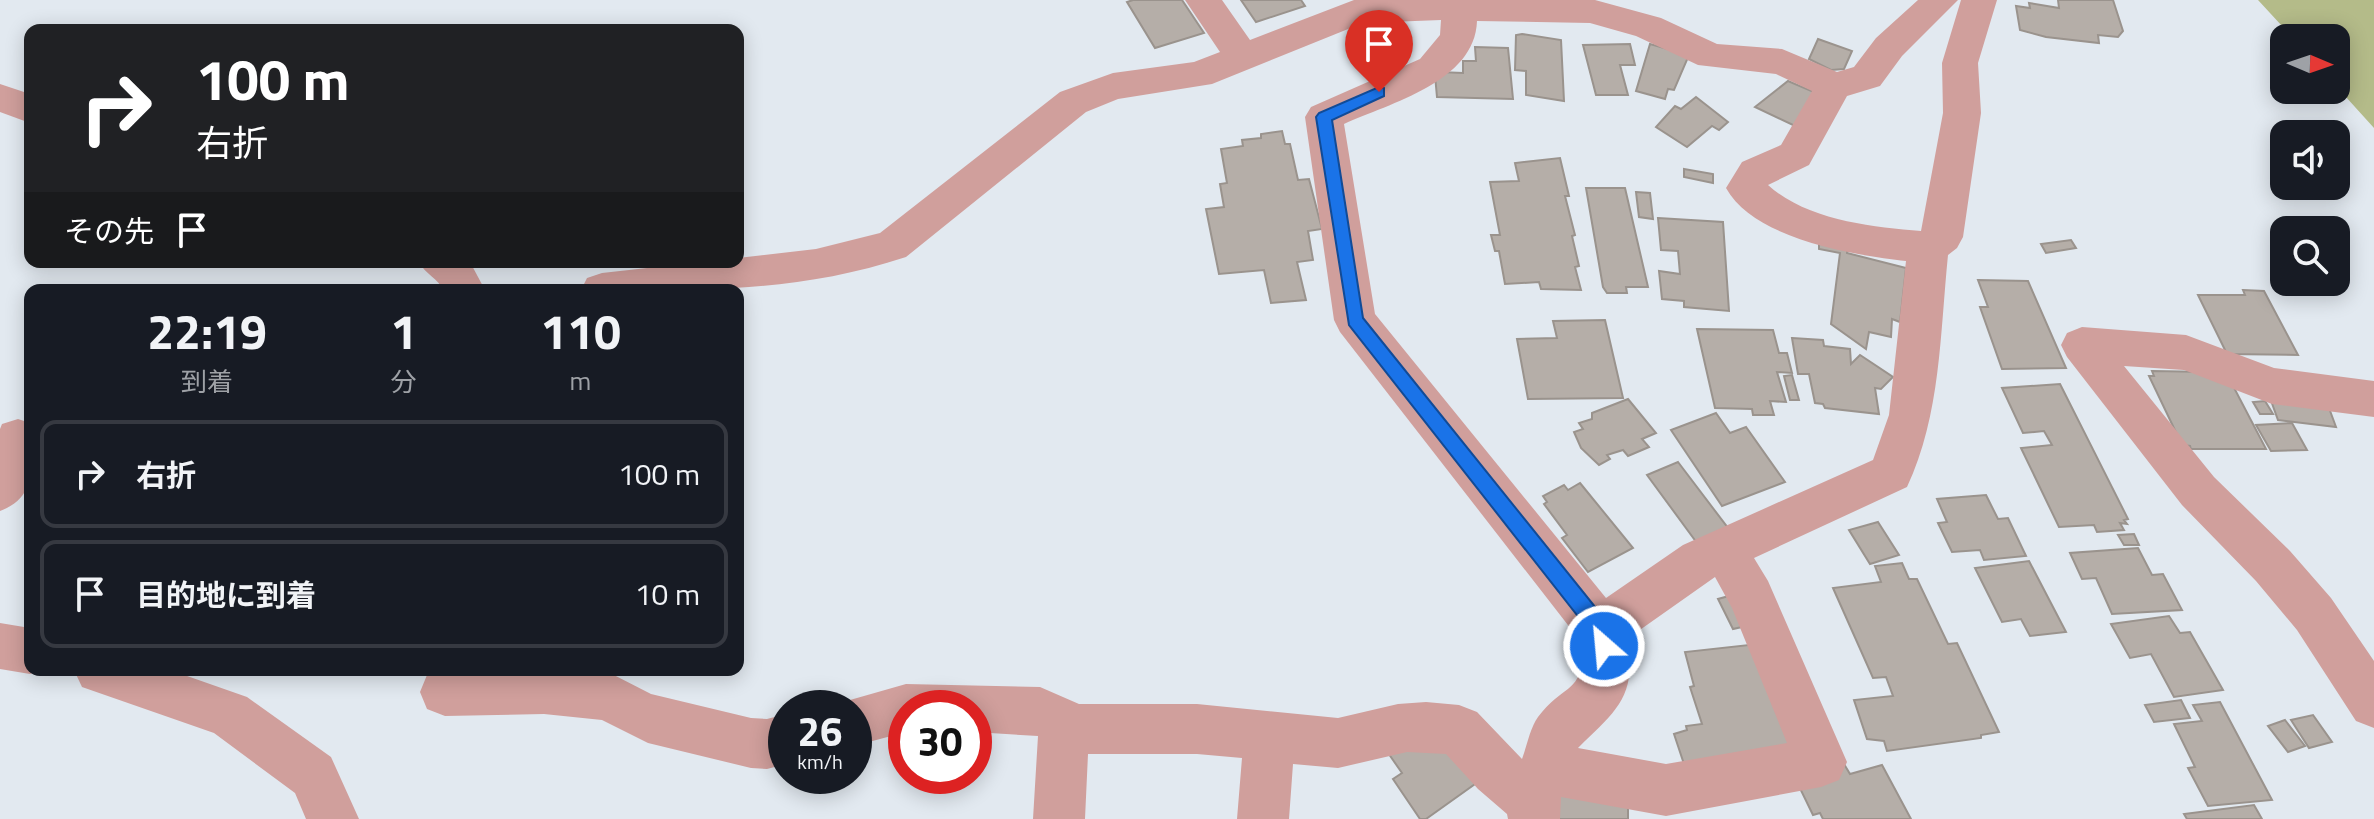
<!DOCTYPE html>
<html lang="ja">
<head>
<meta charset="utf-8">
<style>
	body { margin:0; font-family:"Titillium Web","Noto Sans JP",sans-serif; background:#242831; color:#f1f3f6; height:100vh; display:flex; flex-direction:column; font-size:30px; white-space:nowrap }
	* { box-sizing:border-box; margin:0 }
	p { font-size:26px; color:#9ea1a6 }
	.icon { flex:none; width:44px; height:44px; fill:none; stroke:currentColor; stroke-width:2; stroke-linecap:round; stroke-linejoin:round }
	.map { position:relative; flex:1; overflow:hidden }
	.side { position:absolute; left:24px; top:284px; width:720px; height:392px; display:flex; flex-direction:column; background:#171b24; border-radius:16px; box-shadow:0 4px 20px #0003 }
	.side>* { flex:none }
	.hud { position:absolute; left:24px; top:24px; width:720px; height:244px; border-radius:16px; box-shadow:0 4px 20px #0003; background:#202124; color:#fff; overflow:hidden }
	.needle { width:52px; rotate:92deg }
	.fabs { position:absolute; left:2270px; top:24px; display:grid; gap:16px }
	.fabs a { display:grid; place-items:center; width:80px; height:80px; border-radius:16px; background:#171b24; box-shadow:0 4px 20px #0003; font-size:40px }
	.speed { position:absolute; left:768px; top:690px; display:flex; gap:16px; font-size:40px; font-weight:700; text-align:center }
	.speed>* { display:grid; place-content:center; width:104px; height:104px; border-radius:50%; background:#171b24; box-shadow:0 4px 20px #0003; line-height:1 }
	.speed small { font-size:20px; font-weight:400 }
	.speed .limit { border:12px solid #d22; background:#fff; color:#111 }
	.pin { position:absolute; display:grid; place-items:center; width:68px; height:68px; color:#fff; margin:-82px -34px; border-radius:50% 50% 50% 0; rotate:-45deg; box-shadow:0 0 8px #0007 }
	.pin .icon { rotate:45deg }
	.me { position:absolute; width:88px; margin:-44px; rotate:333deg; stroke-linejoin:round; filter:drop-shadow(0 0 6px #0008) }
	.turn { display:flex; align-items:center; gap:28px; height:168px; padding:0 40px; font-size:36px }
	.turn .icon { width:104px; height:104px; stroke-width:2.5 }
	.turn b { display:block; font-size:56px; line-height:68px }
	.then { display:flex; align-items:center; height:76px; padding:0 40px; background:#0003; gap:16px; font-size:30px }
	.eta { display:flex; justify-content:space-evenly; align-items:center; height:136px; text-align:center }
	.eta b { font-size:48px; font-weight:700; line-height:56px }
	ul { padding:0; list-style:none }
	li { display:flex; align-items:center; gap:24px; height:108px; margin:0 16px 12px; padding:0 24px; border:4px solid #363941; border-radius:16px }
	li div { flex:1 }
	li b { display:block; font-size:30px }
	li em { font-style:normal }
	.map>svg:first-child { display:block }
	.forest { fill:#b4bb89 }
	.building { fill:#b5aea8; stroke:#9a938d; stroke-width:2 }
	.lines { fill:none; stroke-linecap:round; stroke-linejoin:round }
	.minor { fill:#d09f9c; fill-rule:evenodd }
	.route { fill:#1a73e8; stroke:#114b97; stroke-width:2 }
</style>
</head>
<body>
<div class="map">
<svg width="2374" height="819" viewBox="0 0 2374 819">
	<rect width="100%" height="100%" fill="#e2e9f0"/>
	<path class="forest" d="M2258,0h116v128l-38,-42v-48h-43z"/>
	<g class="building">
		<path d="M1133,0h49l22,33 -49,15 -28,-46z"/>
		<path d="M1241,0h60l4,6 -49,16z"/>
		<path d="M2058,0h55l10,31 -5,6 -20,-2 1,8 -53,-6 -26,-7 -4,-24 14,2 -1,-5 30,5z"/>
		<path d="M1522,34l39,6 3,61 -38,-6v-24l-11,-1 1,-35z"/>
		<path d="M1818,39l34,12 -8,18 -13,1 -22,-11z"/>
		<path d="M1630,44l5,21h-15l8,30h-32l-13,-50z"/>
		<path d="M1650,44l39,11 -15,35 -6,-1 -3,10 -29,-8z"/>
		<path d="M1475,47l33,1 5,51 -76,-2 -2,-22 4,-3 24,1v-12h13z"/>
		<path d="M1788,81l26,11 -19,34 -40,-19z"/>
		<path d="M1696,97l32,25 -9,8 -7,-4 -25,21 -31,-20 19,-21 6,3z"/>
		<path d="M1282,131l3,13h5l8,36 11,-1 13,50 -14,2 5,29 -16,2 9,38 -35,3 -7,-33 -45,4 -13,-65 18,-2 -4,-23 7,-1 -6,-34 22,-3 -1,-6 19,-2v-4z"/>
		<path d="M1560,158l9,38h-4l10,39 -3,1 7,30 -4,1 6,23 -40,-1 -2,-7 -34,2 -6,-33h-4l-4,-16h9l-10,-53 29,-1 -4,-18z"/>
		<path d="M1684,169l29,5v9l-29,-6z"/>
		<path d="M1586,188h39l23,99h-22l1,6h-20l-4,-6z"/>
		<path d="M1636,192l14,1 3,26 -14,-2z"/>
		<path d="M1658,218l65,4 6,89 -45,-4v-6l-22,-2 -3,-28 21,3 -2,-23 -17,-1z"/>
		<path d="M1819,231l29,6 -1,16 59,15 -6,54 -8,-3 -1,18 -22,-5 -3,17 -35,-25 9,-71 -21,-4z"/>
		<path d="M2071,240l5,8 -30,5 -5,-9z"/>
		<path d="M1978,280l50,1 38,87 -64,1 -22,-62h8z"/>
		<path d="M2243,290l21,1 34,64 -71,-1 -29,-59h47z"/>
		<path d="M1605,320l18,78 -95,1 -11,-60 40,-1 -4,-17z"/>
		<path d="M1697,329l76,1 6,23h8l5,20 -15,-1 9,30 -16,-1 4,14h-21l-1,-6 -37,-1z"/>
		<path d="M1792,338l31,2 1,6 26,3 1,15 9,-9 33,22 -12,12 -6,-1 4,26 -54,-6 -2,-4 -8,-1 -6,-29h-11z"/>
		<path d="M2152,371l58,1 20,8 36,69h-75l-1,-3 -8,-1 -33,-69h5z"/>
		<path d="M1792,375l7,25h-9l-6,-24z"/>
		<path d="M2060,384l68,135 -4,1 3,4 -7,-1 4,7 -27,2 -3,-7 -35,2 -38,-79 31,-3 -8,-14 -21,2 -21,-45z"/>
		<path d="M2269,395l57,5 10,27 -58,-7z"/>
		<path d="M1628,399l28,34 -14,6 7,8 -21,9 -5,-6 -16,5 3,4 -11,6 -18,-17 -7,-16 9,-3 -4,-6 13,-4v-6z"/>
		<path d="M2265,401l8,13h-13l-7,-12z"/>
		<path d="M1716,413l14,20 16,-6 39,55 -63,24 -51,-76z"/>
		<path d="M2292,423l15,27 -36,1 -15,-26z"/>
		<path d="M1678,462l50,66 -31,15 -50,-68z"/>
		<path d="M1580,483l53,65 -45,24 -26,-34 5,-3 -23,-31 3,-2 -4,-6 21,-11 4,5z"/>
		<path d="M1986,495l12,24 10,-1 18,38 -42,4 -4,-10 -28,2 -14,-29 9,-1 -10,-23z"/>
		<path d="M1878,522l21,33 -29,9 -21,-34z"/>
		<path d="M2134,534l5,11h-15l-6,-10z"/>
		<path d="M2138,548l14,27 11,-1 19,36 -70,4 -16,-36 -14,1 -12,-26z"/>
		<path d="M2029,561l37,71 -36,4 -9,-17 -19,3 -27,-54z"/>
		<path d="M1902,563l7,16h8l31,65 9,-1 42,89 -18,3v3l-94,13 -3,-10 -17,-2 -13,-39 39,-4 -7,-19 -13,1 -40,-90 48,-6 -6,-16z"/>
		<path d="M1740,593l15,31 -22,5 -15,-30z"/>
		<path d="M2169,616l11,17 10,-1 33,58 -49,7 -23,-43 -21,4 -19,-34z"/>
		<path d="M1758,644l46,114 -117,15 -13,-39 13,-4 -1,-4 16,-2 -12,-37 4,-1 -9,-34z"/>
		<path d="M2181,700l9,18 -36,4 -9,-17z"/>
		<path d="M2220,702l52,98 -64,6 -20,-38 7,-1 -21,-43 28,-3 -9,-16z"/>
		<path d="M2313,715l19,27 -23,6 -18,-28z"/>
		<path d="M2285,720l20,26 -17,6 -20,-26z"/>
		<path d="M1445,745l30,39 -49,35h-6l-27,-40 9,-6 -18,-26z"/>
		<path d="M1844,764l6,10 32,-9 29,54h-88l-3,-6 -7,2 -19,-39z"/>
		<path d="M1558,793h70v26h-72z"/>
		<path d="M2254,805l8,14h-75l-3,-5z"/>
	</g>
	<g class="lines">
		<g class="minor">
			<path d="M1185,0h37l28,40 104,-40h241l66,18 56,26 65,5 55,23 17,-5 22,-29 42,-38h40l-56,56 -22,30 -33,10 -38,69 -41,20c39,35 103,42 153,46l22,-118 -1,-50 19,-63h36l-19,63 3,50 -18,124 -6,11 -9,7c-8,78 -7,160 -41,232l-153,71 14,23 79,181 -8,18 -18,7 -155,29 -105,-19 -1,22h-52l-1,-5 -29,-25 -32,-35 -39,-2 -69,16 -45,-4 -4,55h-52l5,-61 -45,-4h-109l-3,65h-52l5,-83 -64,-4v-24h-68v24l-52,14v-38h-20l2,-4 70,-20 134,3 39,17h118l141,14 60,-14 28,-2 33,3 18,7 45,47c5,-13 8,-31 16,-42 28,-37 50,-22 40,-79l-238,-306 -6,-12 -29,-203 6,-10 109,-48 20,-24 1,-15 -78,3 -151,61 -94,15 -32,13 -180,145c-113,37 -208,33 -325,33l6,-12 15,-5 99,-11h37v-4l78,-9 64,-16 180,-141 53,-19 81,-11 26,-10zM1477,21l113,2 46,13 62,29 78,9 36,17 -31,54 -39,17 -16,26c28,51 127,67 180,73l-17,154 -16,45 -190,85 -77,53 -231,-284 -31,-190c46,-21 131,-42 133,-103zM1715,577l17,31 55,135 -121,21 -88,-16c38,-37 60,-52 49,-109z"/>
			<path d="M0,84l30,10v29l-30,-11z"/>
			<path d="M419,262h51l15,28h-42c-4,-11 -18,-16 -24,-28z"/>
			<path d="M2082,327l104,8 88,33 100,13v36l-102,-13 -88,-34 -60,-4 90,111 76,74 41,47 43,63v67l-18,-7 -59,-91 -41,-49 -74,-76 -115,-148 -6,-12 6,-12z"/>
			<path d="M18,419l12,4c0,37 11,73 -30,88v-82l2,-5z"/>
			<path d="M0,623l30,5v42h11l-11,4 -30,-5z"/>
			<path d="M74,670h96l77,27 84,60 28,62h-53l-11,-26 -81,-60 -132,-46z"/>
			<path d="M440,670h142l28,3 41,21 100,24 16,1 19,-5v50l-19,5 -16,-1 -103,-25 -46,-23 -58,-6 -99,2 -18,-7 -7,-17 7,-17z"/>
		</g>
	</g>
	<path class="route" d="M1379,87l5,1v8l-52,24 31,198 245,305 6,23 -3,7 -7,2 -7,-2 -6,-20 -242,-308 -33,-208 3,-4z"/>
</svg>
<div class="fabs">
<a><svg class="needle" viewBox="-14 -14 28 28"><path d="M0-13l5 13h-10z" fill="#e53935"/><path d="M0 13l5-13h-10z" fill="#9ea1a6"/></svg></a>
<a><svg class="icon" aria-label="sound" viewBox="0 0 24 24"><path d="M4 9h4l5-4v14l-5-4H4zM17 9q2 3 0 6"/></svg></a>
<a><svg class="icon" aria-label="search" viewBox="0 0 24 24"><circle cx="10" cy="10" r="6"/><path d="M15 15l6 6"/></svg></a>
</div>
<div class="speed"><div>26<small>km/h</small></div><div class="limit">30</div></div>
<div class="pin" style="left:1379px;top:92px;background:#d93025"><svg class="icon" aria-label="arrive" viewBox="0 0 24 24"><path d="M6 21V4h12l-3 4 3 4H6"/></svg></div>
<svg class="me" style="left:1604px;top:646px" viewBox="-20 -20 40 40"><circle r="17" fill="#1a73e8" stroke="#fff" stroke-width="3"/><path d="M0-11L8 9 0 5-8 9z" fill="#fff"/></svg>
<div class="hud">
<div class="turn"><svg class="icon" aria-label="right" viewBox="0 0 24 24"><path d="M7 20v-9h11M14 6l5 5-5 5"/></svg><div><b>100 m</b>右折</div></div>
<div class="then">その先<svg class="icon" aria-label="arrive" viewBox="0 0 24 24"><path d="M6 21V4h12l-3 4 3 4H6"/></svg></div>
</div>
<section class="side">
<div class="eta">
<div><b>22:19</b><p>到着</p></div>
<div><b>1</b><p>分</p></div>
<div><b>110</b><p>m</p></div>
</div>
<ul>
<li><svg class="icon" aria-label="right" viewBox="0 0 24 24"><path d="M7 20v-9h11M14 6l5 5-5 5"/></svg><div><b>右折</b></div><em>100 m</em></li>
<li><svg class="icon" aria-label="arrive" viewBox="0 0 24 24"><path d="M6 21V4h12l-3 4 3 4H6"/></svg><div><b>目的地に到着</b></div><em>10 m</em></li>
</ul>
</section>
</div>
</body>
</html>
